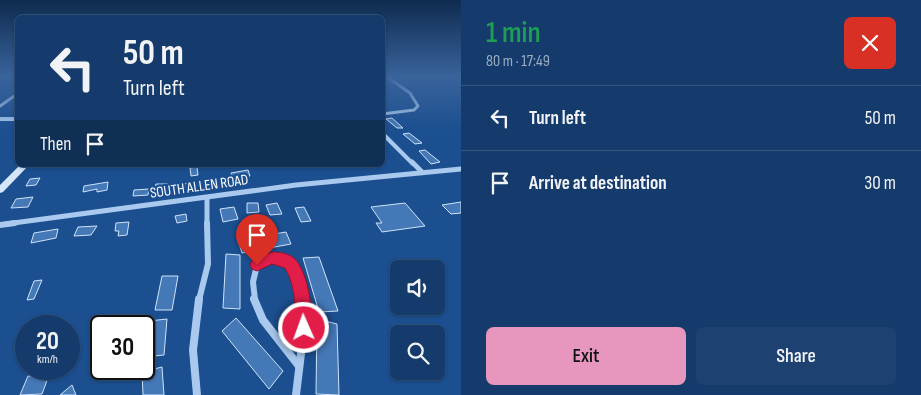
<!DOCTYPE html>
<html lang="en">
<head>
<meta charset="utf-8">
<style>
	body { margin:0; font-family:"Sofia Sans Condensed",sans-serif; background:#1d4271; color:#f1f3f6; height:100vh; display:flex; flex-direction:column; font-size:19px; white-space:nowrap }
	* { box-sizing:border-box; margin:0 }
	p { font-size:16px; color:#9dadc1 }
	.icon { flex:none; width:28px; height:28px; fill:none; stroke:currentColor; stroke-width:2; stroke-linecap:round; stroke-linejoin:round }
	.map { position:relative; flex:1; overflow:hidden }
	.drawer { display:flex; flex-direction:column; background:#143b6b; width:460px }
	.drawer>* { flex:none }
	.hud { position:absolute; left:15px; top:15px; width:370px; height:152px; border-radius:8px; box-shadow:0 1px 4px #0004,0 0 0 1px #33557e; background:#143b6b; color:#f1f3f6; overflow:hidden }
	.controls { position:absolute; left:390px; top:260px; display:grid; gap:10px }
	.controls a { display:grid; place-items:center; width:55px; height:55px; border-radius:8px; background:#143b6b; box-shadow:0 1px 4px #0004,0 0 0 1px #33557e; font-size:25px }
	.speed { position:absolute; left:15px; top:315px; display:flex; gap:10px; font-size:25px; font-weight:700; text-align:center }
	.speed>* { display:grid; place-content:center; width:65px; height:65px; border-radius:50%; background:#143b6b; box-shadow:0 1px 4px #0004,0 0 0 1px #33557e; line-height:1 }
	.speed small { font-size:12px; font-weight:400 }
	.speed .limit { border:2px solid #111; border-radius:8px; background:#fff; color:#111 }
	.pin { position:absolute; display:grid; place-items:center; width:42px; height:42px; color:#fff; margin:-51px -21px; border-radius:50% 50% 50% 0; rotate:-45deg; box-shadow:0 0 5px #0007 }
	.pin .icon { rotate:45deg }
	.me { position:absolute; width:55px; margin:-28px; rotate:358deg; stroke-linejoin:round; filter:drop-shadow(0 0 4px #0008) }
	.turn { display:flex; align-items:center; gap:18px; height:105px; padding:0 25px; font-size:22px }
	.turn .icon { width:65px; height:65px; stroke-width:2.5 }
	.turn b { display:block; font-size:35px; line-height:42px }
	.then { display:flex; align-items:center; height:48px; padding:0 25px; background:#0003; gap:10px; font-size:19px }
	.round { display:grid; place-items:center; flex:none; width:52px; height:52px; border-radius:8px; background:#1d4271 }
	.headline { display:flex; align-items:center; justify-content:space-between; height:85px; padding:0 25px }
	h1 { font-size:30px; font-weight:600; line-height:38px; color:#1e9e55 }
	.cta { display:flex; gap:10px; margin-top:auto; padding:10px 25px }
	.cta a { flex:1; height:58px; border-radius:8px; background:#e797bd; color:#111; font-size:20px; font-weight:600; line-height:58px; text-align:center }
	.cta a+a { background:#1d4271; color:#f1f3f6 }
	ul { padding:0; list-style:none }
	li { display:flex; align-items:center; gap:15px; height:65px; padding:0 25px; border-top:1px solid #33557e }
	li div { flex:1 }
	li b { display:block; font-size:19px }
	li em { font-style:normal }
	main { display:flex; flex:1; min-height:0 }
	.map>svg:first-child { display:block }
	.building { fill:#4478b7; stroke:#cfe3fa }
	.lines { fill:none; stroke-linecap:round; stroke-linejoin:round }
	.minor-far4 { stroke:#a9c9ee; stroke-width:3 }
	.minor-far3 { stroke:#a9c9ee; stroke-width:4 }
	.minor-far2 { stroke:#a9c9ee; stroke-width:5 }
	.minor-far1 { stroke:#a9c9ee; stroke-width:6 }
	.minor { stroke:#a9c9ee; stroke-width:8 }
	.secondary { fill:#d6e6fa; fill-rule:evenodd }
	.route { fill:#e11d48; stroke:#92132f }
	.labels { text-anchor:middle; stroke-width:4.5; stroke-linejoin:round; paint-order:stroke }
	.street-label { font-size:15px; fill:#fff; stroke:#1b4f8f }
</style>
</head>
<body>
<main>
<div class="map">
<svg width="461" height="395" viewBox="0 0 461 395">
	<rect width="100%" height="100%" fill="#1b4f8f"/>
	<g class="building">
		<path d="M392,118l11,10h-6l-11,-9z"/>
		<path d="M409,133l13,10 -7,1 -12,-10z"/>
		<path d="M425,150l15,12 -9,2 -12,-13z"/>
		<path d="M197,167l1,8 -7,1 -1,-8z"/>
		<path d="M248,170l2,6 -17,3 -2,-6z"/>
		<path d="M40,178l-4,7 -10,1 4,-7z"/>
		<path d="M108,182l-1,8 -10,2v-3l-14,3 1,-6z"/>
		<path d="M192,183v6l-15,1v-6z"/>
		<path d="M156,184h12l-1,9h-13z"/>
		<path d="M149,189l-1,6 -15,1 1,-6z"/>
		<path d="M33,197l-5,10 -17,1 5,-9z"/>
		<path d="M461,202v11l-10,1 -9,-9z"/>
		<path d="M247,203h11l1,9 -12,1z"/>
		<path d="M277,203l5,11 -12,1 -4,-10z"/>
		<path d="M405,203l20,23 -43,6 -6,-9h6l-11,-16z"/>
		<path d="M234,207l4,12 -15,3 -3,-13z"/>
		<path d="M304,207l7,14 -10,1 -6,-14z"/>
		<path d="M186,214l1,7 -10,2 -2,-7z"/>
		<path d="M129,222l-2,13 -9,1 1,-5h-4l1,-8z"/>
		<path d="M97,226l-6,9 -17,1 4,-9z"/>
		<path d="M58,229l-2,9 -25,5 3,-10z"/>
		<path d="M286,232l5,12 -49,9 -4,-13z"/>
		<path d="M226,254l14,1v54l-17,-1z"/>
		<path d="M319,257l19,54 -19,1 -16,-54z"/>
		<path d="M162,276h16l-6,34h-17z"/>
		<path d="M42,280l-8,19 -7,1 7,-19z"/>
		<path d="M236,318l47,53 -14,18 -47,-58z"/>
		<path d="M167,319l-3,36 -20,2 5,-36z"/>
		<path d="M317,319l20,5 2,71 -23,-1z"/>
		<path d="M162,367l2,28h-21l-1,-23z"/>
		<path d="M49,375l-7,19 -22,1 8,-19z"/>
		<path d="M72,385l4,10h-16z"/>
	</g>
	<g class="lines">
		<g class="minor-far4">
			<path d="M0,106l17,-12"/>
			<path d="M382,114l32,-4 4,-4 -8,-13 -24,-17"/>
		</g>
		<g class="minor-far3">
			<path d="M0,119h18"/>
			<path d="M382,133l31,31"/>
		</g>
		<g class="minor-far2">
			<path d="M412,162l10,10"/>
			<path d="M207,198v26"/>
			<path d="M6,224l290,-39 165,-16"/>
		</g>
		<g class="minor-far1">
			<path d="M0,225l15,-2"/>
			<path d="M199,300l9,-36 -1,-41"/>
			<path d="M255,300l-2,-18 4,-17c31,-20 41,9 45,35"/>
		</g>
		<g class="minor">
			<path d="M254,299l9,21 36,46"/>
			<path d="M197,395l-4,-45 6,-51"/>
			<path d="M296,395l6,-50v-46"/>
		</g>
		<path class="secondary" d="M20,165h9l-26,27 -3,1v-8z"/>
	</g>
	<linearGradient id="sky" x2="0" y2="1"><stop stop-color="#0f2b4f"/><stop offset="0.58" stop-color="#39639b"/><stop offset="1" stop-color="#39639b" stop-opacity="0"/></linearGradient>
	<rect width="461" height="131" fill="url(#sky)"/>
	<path class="route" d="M272,252c7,0 16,1 22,6 14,12 22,61 15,76l-5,3 -6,-3c-4,-8 -2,-15 -3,-24 0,-14 -3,-30 -10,-42l-13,-4 -15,7 -5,-2 -2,-4 2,-5z"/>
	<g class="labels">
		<g class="street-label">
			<text transform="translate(199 186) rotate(-8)" y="5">SOUTH ALLEN ROAD</text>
		</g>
	</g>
</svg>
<div class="controls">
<a><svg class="icon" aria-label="sound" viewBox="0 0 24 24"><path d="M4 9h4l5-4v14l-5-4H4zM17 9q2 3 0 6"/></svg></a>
<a><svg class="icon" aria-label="search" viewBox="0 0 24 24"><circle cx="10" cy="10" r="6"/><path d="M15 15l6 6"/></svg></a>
</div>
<div class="speed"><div>20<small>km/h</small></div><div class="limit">30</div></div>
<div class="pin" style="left:257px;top:265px;background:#d93025"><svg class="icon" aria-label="arrive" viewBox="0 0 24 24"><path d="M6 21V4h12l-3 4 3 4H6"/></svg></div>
<svg class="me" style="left:304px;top:328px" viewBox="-20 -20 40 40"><circle r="17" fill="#e11d48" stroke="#fff" stroke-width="3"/><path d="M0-11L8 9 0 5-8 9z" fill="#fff"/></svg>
<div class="hud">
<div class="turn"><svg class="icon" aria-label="left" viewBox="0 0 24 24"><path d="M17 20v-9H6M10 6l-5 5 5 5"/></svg><div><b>50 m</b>Turn left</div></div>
<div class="then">Then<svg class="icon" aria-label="arrive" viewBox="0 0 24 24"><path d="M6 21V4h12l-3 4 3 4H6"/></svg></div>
</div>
</div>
<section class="drawer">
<div class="headline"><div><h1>1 min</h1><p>80 m · 17:49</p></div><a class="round" style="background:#d93025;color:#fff"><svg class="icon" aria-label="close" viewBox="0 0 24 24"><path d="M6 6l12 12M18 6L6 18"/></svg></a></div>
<ul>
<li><svg class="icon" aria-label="left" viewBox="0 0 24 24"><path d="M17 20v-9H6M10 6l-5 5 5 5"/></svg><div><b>Turn left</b></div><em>50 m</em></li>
<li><svg class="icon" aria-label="arrive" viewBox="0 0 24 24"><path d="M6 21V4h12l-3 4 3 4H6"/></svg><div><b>Arrive at destination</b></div><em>30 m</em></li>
</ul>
<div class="cta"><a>Exit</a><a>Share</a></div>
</section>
</main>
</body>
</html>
